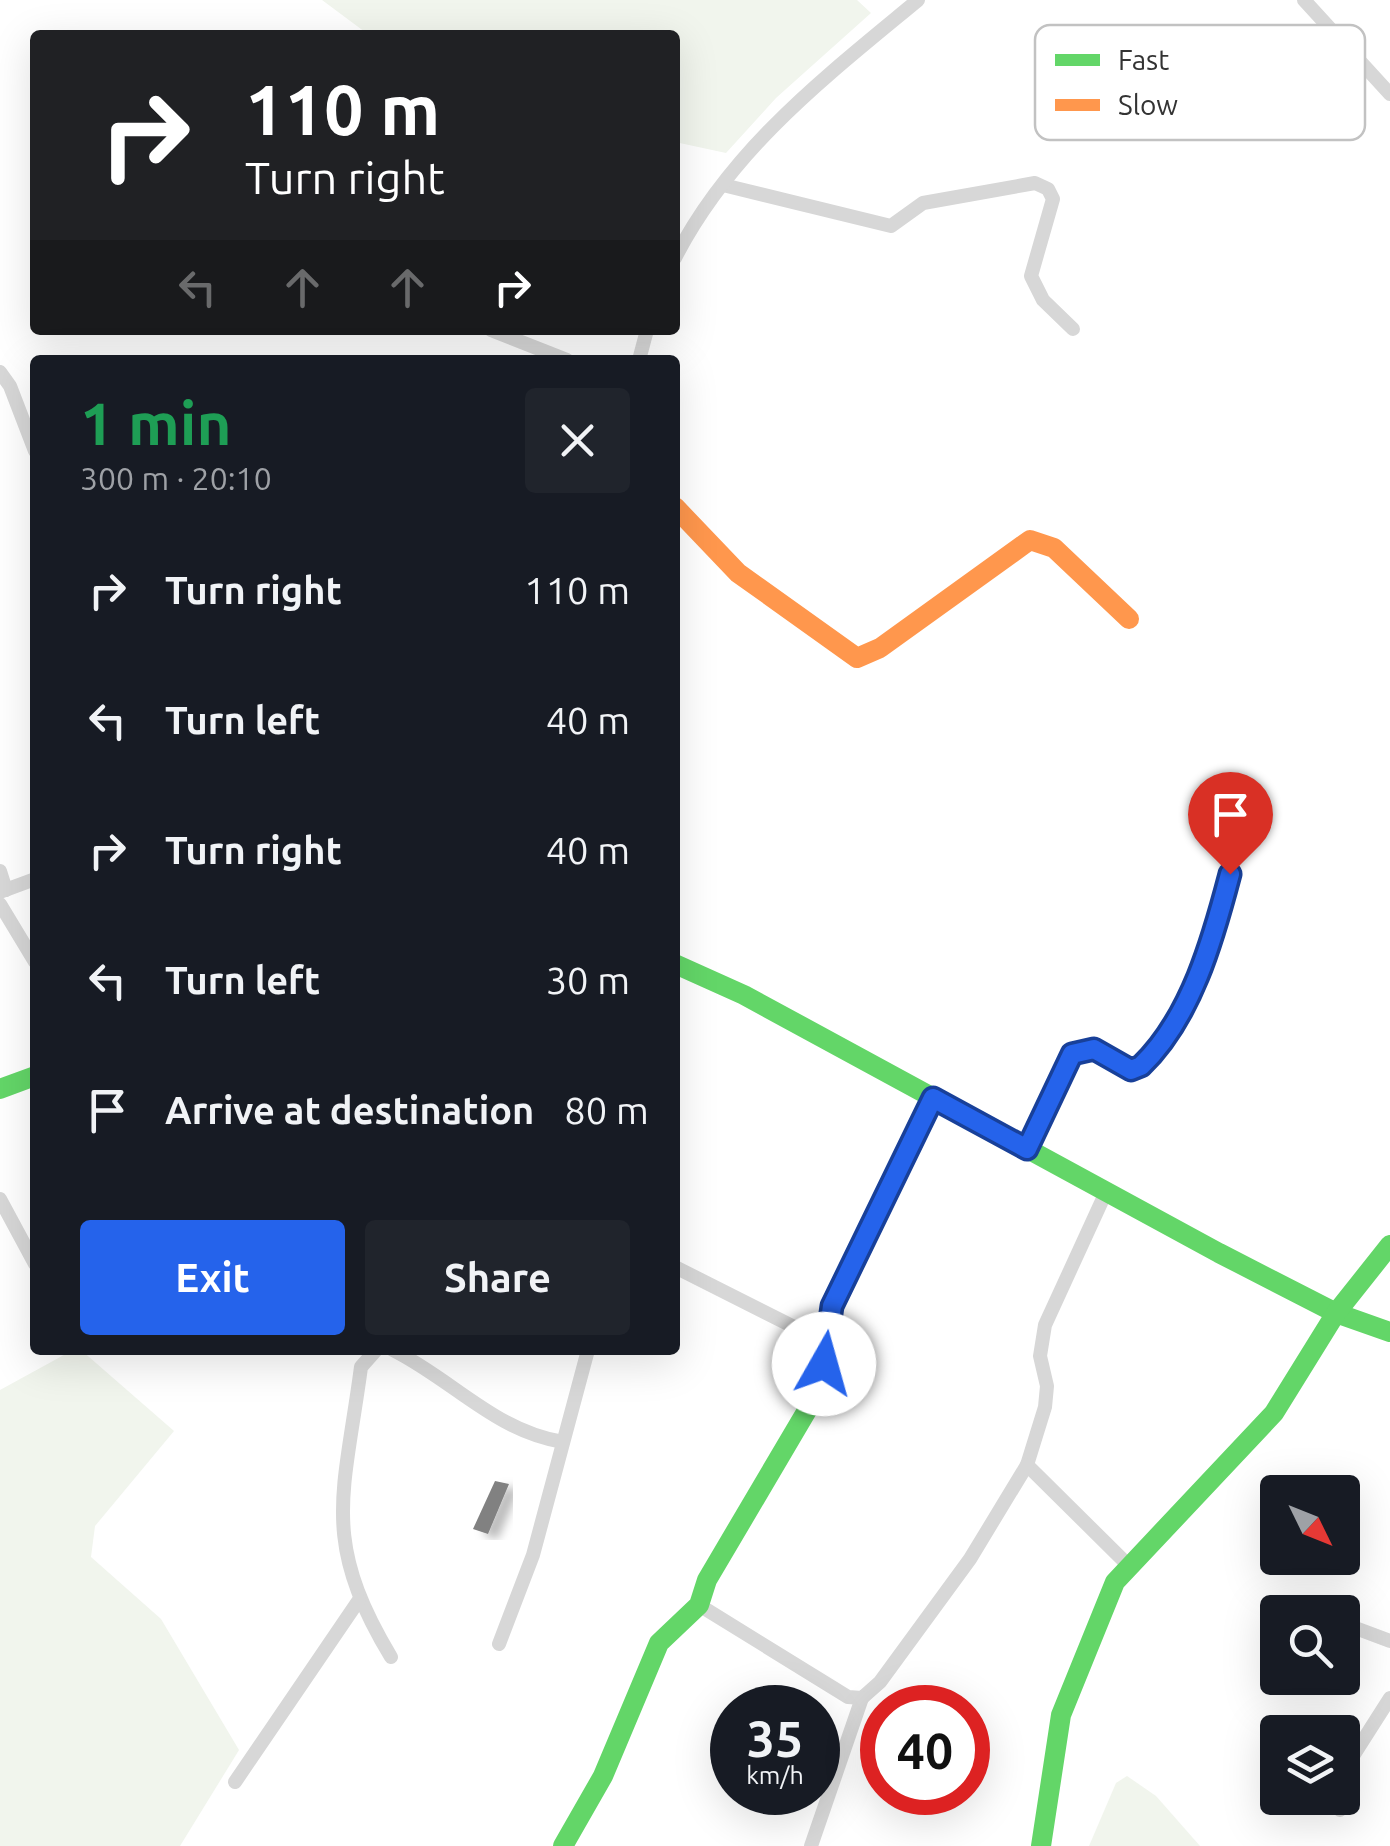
<!DOCTYPE html>
<html lang="en">
<head>
<meta charset="utf-8">
<style>
	body { margin:0; font-family:Ubuntu,sans-serif; background:#20242c; color:#f1f3f6; height:100vh; display:flex; flex-direction:column; font-size:38px; white-space:nowrap }
	* { box-sizing:border-box; margin:0 }
	p { font-size:32px; color:#9ea1a6 }
	.icon { flex:none; width:55px; height:55px; fill:none; stroke:currentColor; stroke-width:2; stroke-linecap:round; stroke-linejoin:round }
	.map { position:relative; flex:1; overflow:hidden }
	.panel { position:absolute; left:30px; top:355px; width:650px; height:1000px; display:flex; flex-direction:column; background:#171b24; border-radius:10px; box-shadow:0 10px 40px #0002 }
	.panel>* { flex:none }
	.guide { position:absolute; left:30px; top:30px; width:650px; height:305px; border-radius:10px; box-shadow:0 10px 40px #0002; background:#202124; color:#fff; overflow:hidden }
	.needle { width:65px; rotate:133deg }
	.buttons { position:absolute; left:1260px; top:1475px; display:grid; gap:20px }
	.buttons a { display:grid; place-items:center; width:100px; height:100px; border-radius:10px; background:#171b24; box-shadow:0 10px 40px #0002; font-size:50px }
	.speed { position:absolute; left:710px; top:1685px; display:flex; gap:20px; font-size:50px; font-weight:700; text-align:center }
	.speed>* { display:grid; place-content:center; width:130px; height:130px; border-radius:50%; background:#171b24; box-shadow:0 10px 40px #0002; line-height:1 }
	.speed small { font-size:25px; font-weight:400 }
	.speed .limit { border:15px solid #d22; background:#fff; color:#111 }
	.pin { position:absolute; display:grid; place-items:center; width:85px; height:85px; color:#fff; margin:-102px -42px; border-radius:50% 50% 50% 0; rotate:-45deg; box-shadow:0 0 10px #0007 }
	.pin .icon { rotate:45deg }
	.me { position:absolute; width:110px; margin:-55px; rotate:7deg; stroke-linejoin:round; filter:drop-shadow(0 0 8px #0008) }
	.turn { display:flex; align-items:center; gap:35px; height:210px; padding:0 50px; font-size:45px }
	.turn .icon { width:130px; height:130px; stroke-width:2.5 }
	.turn b { display:block; font-size:70px; line-height:85px }
	.lanes { display:flex; align-items:center; height:95px; padding:0 50px; background:#0003; justify-content:center; gap:50px; direction:ltr }
	.lanes .off { opacity:.35 }
	.round { display:grid; place-items:center; flex:none; width:105px; height:105px; border-radius:10px; background:#20242c }
	.head { display:flex; align-items:center; justify-content:space-between; height:170px; padding:0 50px }
	h1 { font-size:60px; font-weight:700; line-height:75px; color:#1e9e55 }
	.button { display:flex; gap:20px; margin-top:auto; padding:20px 50px }
	.button a { flex:1; height:115px; border-radius:10px; background:#2563eb; color:#fff; font-size:40px; font-weight:700; line-height:115px; text-align:center }
	.button a+a { background:#20242c; color:#f1f3f6 }
	ul { padding:0; list-style:none }
	li { display:flex; align-items:center; gap:30px; height:130px; padding:0 50px }
	li div { flex:1 }
	li b { display:block; font-size:38px }
	li em { font-style:normal }
	.map>svg:first-child { display:block }
	.green { fill:#f1f5ed }
	.building { fill:#818181; filter:url(#shadow) }
	.lines { fill:none; stroke-linecap:round; stroke-linejoin:round }
	.street { stroke:#d7d7d7; stroke-width:14 }
	.fast { stroke:#63d668; stroke-width:20 }
	.slow { stroke:#ff974d; stroke-width:20 }
	.route-casing { stroke:#184099; stroke-width:25 }
	.route { stroke:#2563eb; stroke-width:18 }
	.key { fill:#fff; stroke:#c2c2c2; stroke-width:2.5 }
	.key-label { font-size:28px; fill:#333 }
</style>
</head>
<body>
<div class="map">
<svg width="1390" height="1846" viewBox="0 0 1390 1846">
	<defs>
		<filter id="shadow"><feDropShadow dx="10" dy="5.5" stdDeviation="5" flood-color="#0004"/></filter>
	</defs>
	<rect width="100%" height="100%" fill="#fff"/>
	<g class="green">
		<path d="M322,0h535l14,13 -95,85 -50,55 -51,-11v-107h-306z"/>
		<path d="M73,1350h8l93,81 -79,95 -4,31 70,62 78,131 -59,96h-180v-456z"/>
		<path d="M1127,1776l29,20 44,50h-111l27,-63z"/>
	</g>
	<path class="building" d="M495,1481l14,3 -21,50 -15,-5z"/>
	<g class="lines">
		<g class="street">
			<path d="M1304,0l86,94"/>
			<path d="M723,185l168,41 32,-23 112,-20 13,6 5,10 -22,77 12,24 30,29"/>
			<path d="M675,258c56,-109 150,-181 243,-258"/>
			<path d="M491,330l76,30"/>
			<path d="M639,360l8,-30"/>
			<path d="M0,372l10,14 25,65"/>
			<path d="M0,871l6,19"/>
			<path d="M0,892l35,-13"/>
			<path d="M0,904l35,58"/>
			<path d="M1027,1149l45,-94c21,-13 40,4 59,15 48,-18 87,-149 99,-196"/>
			<path d="M1106,1192l-61,133 -5,31 7,30 -2,21 -18,58 100,99"/>
			<path d="M0,1199l35,65"/>
			<path d="M675,1267l149,75"/>
			<path d="M376,1350l-15,17c-17,128 -41,172 30,290"/>
			<path d="M393,1350c60,30 102,81 170,92"/>
			<path d="M699,1605l149,92 14,1 18,-16 90,-123 57,-94"/>
			<path d="M1308,1609l8,3"/>
			<path d="M1342,1623l48,18"/>
			<path d="M499,1644l34,-89 55,-205"/>
			<path d="M235,1782l124,-182"/>
			<path d="M1342,1790l11,-34 37,-58"/>
			<path d="M1340,1810l1,-12"/>
			<path d="M811,1846l51,-148"/>
		</g>
		<g class="fast">
			<path d="M675,964l69,31 475,258 117,60 54,19"/>
			<path d="M0,1089l35,-13"/>
			<path d="M563,1846l40,-70 56,-133 40,-38 8,-25 105,-178 10,-23 10,-72 101,-208"/>
			<path d="M1041,1846l20,-131 54,-133 159,-169 62,-100 54,-68"/>
		</g>
		<path class="slow" d="M675,507l63,66 119,85 23,-10 150,-108 24,8 75,71"/>
	</g>
	<g class="lines">
		<defs>
			<path id="route" d="M824,1364l8,-58 101,-208 94,51 45,-95 22,-5 37,21 10,-4c50,-48 72,-127 89,-192"/>
		</defs>
		<use href="#route" class="route-casing"/>
		<use href="#route" class="route"/>
	</g>
	<rect x="1035" y="25" width="330" height="115" rx="15" class="key"/>
	<rect x="1055" y="54" width="45" height="12" fill="#63d668"/>
	<rect x="1055" y="99" width="45" height="12" fill="#ff974d"/>
	<g class="key-label">
		<text x="1118" y="70">Fast</text>
		<text x="1118" y="115">Slow</text>
	</g>
</svg>
<div class="buttons">
<a><svg class="needle" viewBox="-14 -14 28 28"><path d="M0-13l5 13h-10z" fill="#e53935"/><path d="M0 13l5-13h-10z" fill="#9ea1a6"/></svg></a>
<a><svg class="icon" aria-label="search" viewBox="0 0 24 24"><circle cx="10" cy="10" r="6"/><path d="M15 15l6 6"/></svg></a>
<a><svg class="icon" aria-label="layers" viewBox="0 0 24 24"><path d="M12 4l9 5-9 5-9-5zM3 14l9 5 9-5"/></svg></a>
</div>
<div class="speed"><div>35<small>km/h</small></div><div class="limit">40</div></div>
<div class="pin" style="left:1230px;top:874px;background:#d93025"><svg class="icon" aria-label="arrive" viewBox="0 0 24 24"><path d="M6 21V4h12l-3 4 3 4H6"/></svg></div>
<svg class="me" style="left:824px;top:1364px" viewBox="-20 -20 40 40"><circle r="19" fill="#fff"/><path d="M0-13L10 11 0 6-10 11z" fill="#2563eb"/></svg>
<div class="guide">
<div class="turn"><svg class="icon" aria-label="right" viewBox="0 0 24 24"><path d="M7 20v-9h11M14 6l5 5-5 5"/></svg><div><b>110 m</b>Turn right</div></div>
<div class="lanes"><svg class="icon off" aria-label="left" viewBox="0 0 24 24"><path d="M17 20v-9H6M10 6l-5 5 5 5"/></svg><svg class="icon off" aria-label="ahead" viewBox="0 0 24 24"><path d="M12 20V5M6 11l6-6 6 6"/></svg><svg class="icon off" aria-label="ahead" viewBox="0 0 24 24"><path d="M12 20V5M6 11l6-6 6 6"/></svg><svg class="icon" aria-label="right" viewBox="0 0 24 24"><path d="M7 20v-9h11M14 6l5 5-5 5"/></svg></div>
</div>
<section class="panel">
<div class="head"><div><h1>1 min</h1><p>300 m · 20:10</p></div><a class="round"><svg class="icon" aria-label="close" viewBox="0 0 24 24"><path d="M6 6l12 12M18 6L6 18"/></svg></a></div>
<ul>
<li><svg class="icon" aria-label="right" viewBox="0 0 24 24"><path d="M7 20v-9h11M14 6l5 5-5 5"/></svg><div><b>Turn right</b></div><em>110 m</em></li>
<li><svg class="icon" aria-label="left" viewBox="0 0 24 24"><path d="M17 20v-9H6M10 6l-5 5 5 5"/></svg><div><b>Turn left</b></div><em>40 m</em></li>
<li><svg class="icon" aria-label="right" viewBox="0 0 24 24"><path d="M7 20v-9h11M14 6l5 5-5 5"/></svg><div><b>Turn right</b></div><em>40 m</em></li>
<li><svg class="icon" aria-label="left" viewBox="0 0 24 24"><path d="M17 20v-9H6M10 6l-5 5 5 5"/></svg><div><b>Turn left</b></div><em>30 m</em></li>
<li><svg class="icon" aria-label="arrive" viewBox="0 0 24 24"><path d="M6 21V4h12l-3 4 3 4H6"/></svg><div><b>Arrive at destination</b></div><em>80 m</em></li>
</ul>
<div class="button"><a>Exit</a><a>Share</a></div>
</section>
</div>
</body>
</html>
